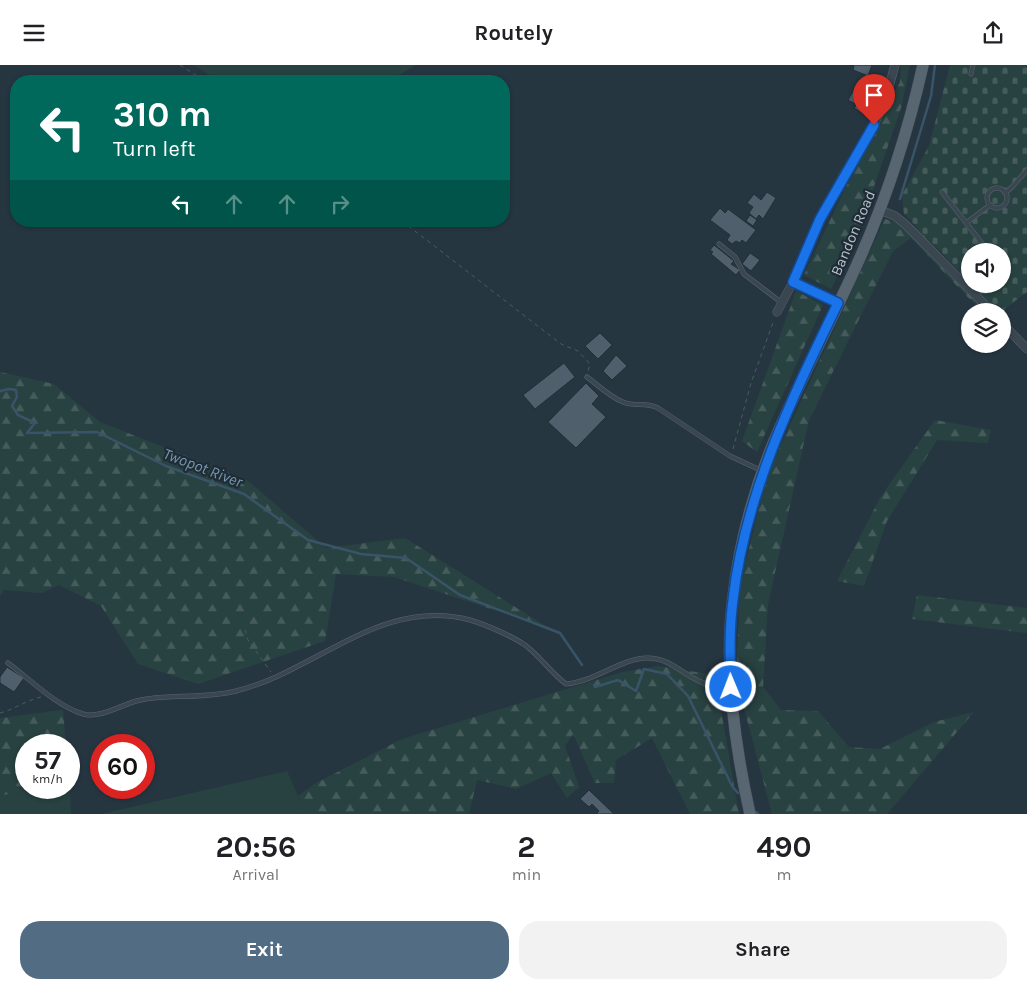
<!DOCTYPE html>
<html lang="en">
<head>
<meta charset="utf-8">
<style>
	body { margin:0; font-family:Karla,sans-serif; background:#f2f2f2; color:#202124; height:100vh; display:flex; flex-direction:column; font-size:19px; white-space:nowrap }
	* { box-sizing:border-box; margin:0 }
	p { font-size:16px; color:#757577 }
	.icon { flex:none; width:28px; height:28px; fill:none; stroke:currentColor; stroke-width:2; stroke-linecap:round; stroke-linejoin:round }
	.map { position:relative; height:749px; overflow:hidden }
	.side { display:flex; flex-direction:column; background:#fff; flex:1 }
	.side>* { flex:none }
	.banner { position:absolute; left:10px; top:10px; width:500px; height:152px; border-radius:20px; box-shadow:0 1px 4px #0004; background:#00695c; color:#fff; overflow:hidden }
	.controls { position:absolute; left:961px; top:178px; display:grid; gap:10px }
	.controls a { display:grid; place-items:center; width:50px; height:50px; border-radius:50%; background:#fff; box-shadow:0 1px 4px #0004; font-size:25px }
	.speed { position:absolute; left:15px; top:669px; display:flex; gap:10px; font-size:25px; font-weight:700; text-align:center }
	.speed>* { display:grid; place-content:center; width:65px; height:65px; border-radius:50%; background:#fff; box-shadow:0 1px 4px #0004; line-height:1 }
	.speed small { font-size:12px; font-weight:400 }
	.speed .limit { border:8px solid #d22; background:#fff; color:#111 }
	.pin { position:absolute; display:grid; place-items:center; width:42px; height:42px; color:#fff; margin:-51px -21px; border-radius:50% 50% 50% 0; rotate:-45deg; box-shadow:0 0 5px #0007 }
	.pin .icon { rotate:45deg }
	.me { position:absolute; width:55px; margin:-28px; rotate:359deg; stroke-linejoin:round; filter:drop-shadow(0 0 4px #0008) }
	.turn { display:flex; align-items:center; gap:18px; height:105px; padding:0 20px; font-size:22px }
	.turn .icon { width:65px; height:65px; stroke-width:2.5 }
	.turn b { display:block; font-size:35px; line-height:42px }
	.lanes { display:flex; align-items:center; height:48px; padding:0 20px; background:#0003; justify-content:center; gap:25px; direction:ltr }
	.lanes .off { opacity:.35 }
	.eta { display:flex; justify-content:space-evenly; align-items:center; height:85px; text-align:center }
	.eta b { font-size:30px; font-weight:700; line-height:35px }
	.action { display:flex; gap:10px; margin-top:auto; padding:10px 20px }
	.action a { flex:1; height:58px; border-radius:20px; background:#526c83; color:#fff; font-size:20px; font-weight:700; line-height:58px; text-align:center }
	.action a+a { background:#f2f2f2; color:#202124 }
	header { display:flex; justify-content:space-between; align-items:center; height:65px; padding:0 20px; background:#fff; font-size:22px; font-weight:700 }
	.map>svg:first-child { display:block }
	.green { fill:#284241 }
	.forest { fill:url(#forest-firs) }
	.cemetery { fill:url(#cemetery-stones) }
	.lines { fill:none; stroke-linecap:round; stroke-linejoin:round }
	.stream { stroke:#395468; stroke-width:2.5 }
	.building { fill:#4f5f6c; stroke:#212e38 }
	.lane-casing { stroke:#58656e; stroke-width:5 }
	.street-casing { stroke:#58656e; stroke-width:9 }
	.primary-casing { stroke:#47535d; stroke-width:12 }
	.path { stroke:#465e5d; stroke-width:1; stroke-dasharray:4 4; stroke-linecap:butt }
	.lane { stroke:#3a4751; stroke-width:4 }
	.street { stroke:#3a4751; stroke-width:8 }
	.primary { stroke:#586671; stroke-width:11 }
	.route-casing { stroke:#114b97; stroke-width:12 }
	.route { stroke:#1a73e8; stroke-width:9 }
	.labels { text-anchor:middle; stroke-width:4.5; stroke-linejoin:round; paint-order:stroke }
	.street-label { font-size:15px; fill:#b7c2cb; stroke:#1f2c36 }
	.water-label { font-size:16px; font-style:italic; fill:#7797ae; stroke:#1f2c36 }
</style>
</head>
<body>
<header><svg class="icon" aria-label="menu" viewBox="0 0 24 24"><path d="M4 6h16M4 12h16M4 18h16"/></svg>Routely<svg class="icon" aria-label="share" viewBox="0 0 24 24"><path d="M12 15V3M7 8l5-5 5 5M5 13v7h14v-7"/></svg></header>
<div class="map">
<svg width="1027" height="749" viewBox="0 0 1027 749">
	<defs>
		<pattern id="forest-firs" width="22" height="20" patternUnits="userSpaceOnUse" patternTransform="scale(1.25)"><rect width="22" height="20" fill="#284241"/><path d="M5 1l3.5 6h-7zM16 11l3.5 6h-7z" fill="#455c5b"/></pattern>
		<pattern id="cemetery-stones" width="16" height="16" patternUnits="userSpaceOnUse" patternTransform="scale(1.25)"><rect width="16" height="16" fill="#284241"/><path d="M2 7V4a2 2 0 0 1 4 0v3zM10 15v-3a2 2 0 0 1 4 0v3z" fill="#455c5b"/></pattern>
	</defs>
	<rect width="100%" height="100%" fill="#263641"/>
	<g class="green">
		<path d="M194,0h222l-27,16h-170z"/>
		<path d="M69,704l2,45h-71v-18l37,-8 32,-1z"/>
		<path d="M287,706l11,25 2,18h-199z"/>
	</g>
	<g class="forest">
		<path d="M901,0h9l-9,43 -42,122 -28,59 -27,-14 40,-84 56,-109z"/>
		<path d="M885,154l34,10 72,82h-10l-70,-73 -18,13 -84,169 -41,184 -5,83 18,23 37,1 31,36 31,2 54,-27 40,-10 -87,102h-115l-36,-136 4,-92 27,-111z"/>
		<path d="M796,226l27,14 -66,147 -15,-11z"/>
		<path d="M0,307l54,12 46,38 147,58 79,68 79,-10 144,90 -155,-51 -58,-3 -11,67 -127,43 -60,-20 -37,-58 -42,-21 -17,8 -38,-3 -4,6z"/>
		<path d="M935,355l56,10 -3,13 -51,-3 -50,81 -23,65 -27,-5 44,-85z"/>
		<path d="M917,530l110,13v25l-115,-14z"/>
		<path d="M658,601l57,9 24,139h-49l-38,-76 -36,22 -2,23h-19l-22,-49 -8,12 14,41 -12,11 -16,-25 -35,16 -39,-9 -8,34h-169l-2,-18 18,-13 86,-44 221,-67z"/>
		<path d="M63,645l3,35h-40v42l11,1 -37,8v-78z"/>
	</g>
	<path class="cemetery" d="M950,0h77v227l-25,19h-4l-27,-27h31v-33h-32v31l-66,-68 -2,-19 27,-49z"/>
	<g class="lines">
		<g class="stream">
			<path d="M900,134l31,-103 4,-31"/>
			<path d="M0,326l9,-2 7,1 1,7 -5,9 6,9 17,8 -8,10 70,-1 69,34 78,28 64,46 53,14 45,4 54,37 100,38 22,32"/>
			<path d="M594,620l1,2 23,-7 18,11 8,-22 23,5 21,22 44,90 6,7"/>
			<path d="M756,747l2,2"/>
		</g>
	</g>
	<g class="building">
		<path d="M851,0h21l-4,11 -15,-6 1,-4z"/>
		<path d="M856,21l18,11 -11,17 -9,-6 3,-3 -9,-5z"/>
		<path d="M767,127l9,6 -13,21 -4,-4 -3,4 -7,-6 4,-6 -6,-4 7,-9 7,6z"/>
		<path d="M720,143l5,5 3,-4 28,21 -10,13 -4,-3 -2,3 -4,-2 -4,3 -5,-4 3,-5 -20,-15z"/>
		<path d="M750,150l7,5 -4,6 -7,-5z"/>
		<path d="M714,180l20,16 -3,3 9,6 -4,5 -25,-21 2,-2 -3,-2z"/>
		<path d="M750,188l10,7 -9,11 -9,-7z"/>
		<path d="M600,268l12,12 -14,14 -13,-13z"/>
		<path d="M616,290l11,11 -15,14 -9,-9z"/>
		<path d="M564,298l11,14 -40,32 -12,-14z"/>
		<path d="M586,318l13,13 -7,8 14,13 -30,31 -28,-26z"/>
		<path d="M7,602l17,11 -10,14 -14,-9v-6z"/>
		<path d="M589,725l25,24h-18l3,-3 -7,-7 -3,3 -9,-8z"/>
	</g>
	<g class="lines">
		<defs>
			<g id="lane">
				<path d="M971,9l2,-9"/>
				<circle cx="997" cy="133" r="10"/>
				<path d="M942,127l46,59"/>
				<path d="M1005,128l7,-6 15,-17"/>
				<path d="M966,158l24,-18"/>
				<path d="M719,179l16,13 9,17 38,29"/>
				<path d="M1002,204l5,6 -5,3"/>
				<path d="M975,229l18,-10"/>
				<path d="M587,312c11,8 23,20 36,25 11,5 24,0 35,6l72,48 30,14"/>
				<path d="M8,598c23,17 47,42 75,51 19,5 40,-11 58,-14 31,-6 64,-1 95,-9 79,-19 146,-95 234,-71 14,4 42,16 55,25 15,11 26,28 41,39 28,-2 56,-26 81,-26 23,0 32,14 52,23 10,5 19,6 30,6"/>
			</g>
			<g id="street">
				<path d="M880,145l15,6 11,9 85,86"/>
				<path d="M793,217l45,22"/>
				<path d="M777,247l16,-30 27,-63 23,-43 25,-39 17,-36 10,-36"/>
				<path d="M1002,258l25,26"/>
			</g>
			<path id="primary" d="M750,749c-15,-67 -26,-147 -17,-216 6,-54 21,-109 42,-159 26,-61 57,-119 84,-179 28,-63 49,-128 64,-195"/>
		</defs>
		<use href="#lane" class="lane-casing"/>
		<use href="#street" class="street-casing"/>
		<use href="#primary" class="primary-casing"/>
		<g class="path">
			<path d="M180,0l25,16"/>
			<path d="M402,156l159,123 17,7 12,13 -2,7"/>
			<path d="M733,384l18,-66 23,-63"/>
			<path d="M245,565l3,10 23,32"/>
			<path d="M0,648c15,-4 27,-13 41,-16"/>
		</g>
		<use href="#lane" class="lane"/>
		<use href="#street" class="street"/>
		<use href="#primary" class="primary"/>
	</g>
	<g class="lines">
		<defs>
			<path id="route" d="M731,622c-1,-29 -2,-58 2,-87 12,-106 59,-202 105,-297l-45,-21 27,-63 54,-94"/>
		</defs>
		<use href="#route" class="route-casing"/>
		<use href="#route" class="route"/>
	</g>
	<g class="labels">
		<g class="street-label">
			<text transform="translate(853 168) rotate(-67)" y="5">Bandon Road</text>
		</g>
		<g class="water-label">
			<text transform="translate(203 402) rotate(21)" y="6">Twopot River</text>
		</g>
	</g>
</svg>
<div class="controls">
<a><svg class="icon" aria-label="sound" viewBox="0 0 24 24"><path d="M4 9h4l5-4v14l-5-4H4zM17 9q2 3 0 6"/></svg></a>
<a><svg class="icon" aria-label="layers" viewBox="0 0 24 24"><path d="M12 4l9 5-9 5-9-5zM3 14l9 5 9-5"/></svg></a>
</div>
<div class="speed"><div>57<small>km/h</small></div><div class="limit">60</div></div>
<div class="pin" style="left:874px;top:60px;background:#d93025"><svg class="icon" aria-label="arrive" viewBox="0 0 24 24"><path d="M6 21V4h12l-3 4 3 4H6"/></svg></div>
<svg class="me" style="left:731px;top:622px" viewBox="-20 -20 40 40"><circle r="17" fill="#1a73e8" stroke="#fff" stroke-width="3"/><path d="M0-11L8 9 0 5-8 9z" fill="#fff"/></svg>
<div class="banner">
<div class="turn"><svg class="icon" aria-label="left" viewBox="0 0 24 24"><path d="M17 20v-9H6M10 6l-5 5 5 5"/></svg><div><b>310 m</b>Turn left</div></div>
<div class="lanes"><svg class="icon" aria-label="left" viewBox="0 0 24 24"><path d="M17 20v-9H6M10 6l-5 5 5 5"/></svg><svg class="icon off" aria-label="ahead" viewBox="0 0 24 24"><path d="M12 20V5M6 11l6-6 6 6"/></svg><svg class="icon off" aria-label="ahead" viewBox="0 0 24 24"><path d="M12 20V5M6 11l6-6 6 6"/></svg><svg class="icon off" aria-label="right" viewBox="0 0 24 24"><path d="M7 20v-9h11M14 6l5 5-5 5"/></svg></div>
</div>
</div>
<section class="side">
<div class="eta">
<div><b>20:56</b><p>Arrival</p></div>
<div><b>2</b><p>min</p></div>
<div><b>490</b><p>m</p></div>
</div>
<div class="action"><a>Exit</a><a>Share</a></div>
</section>
</body>
</html>
